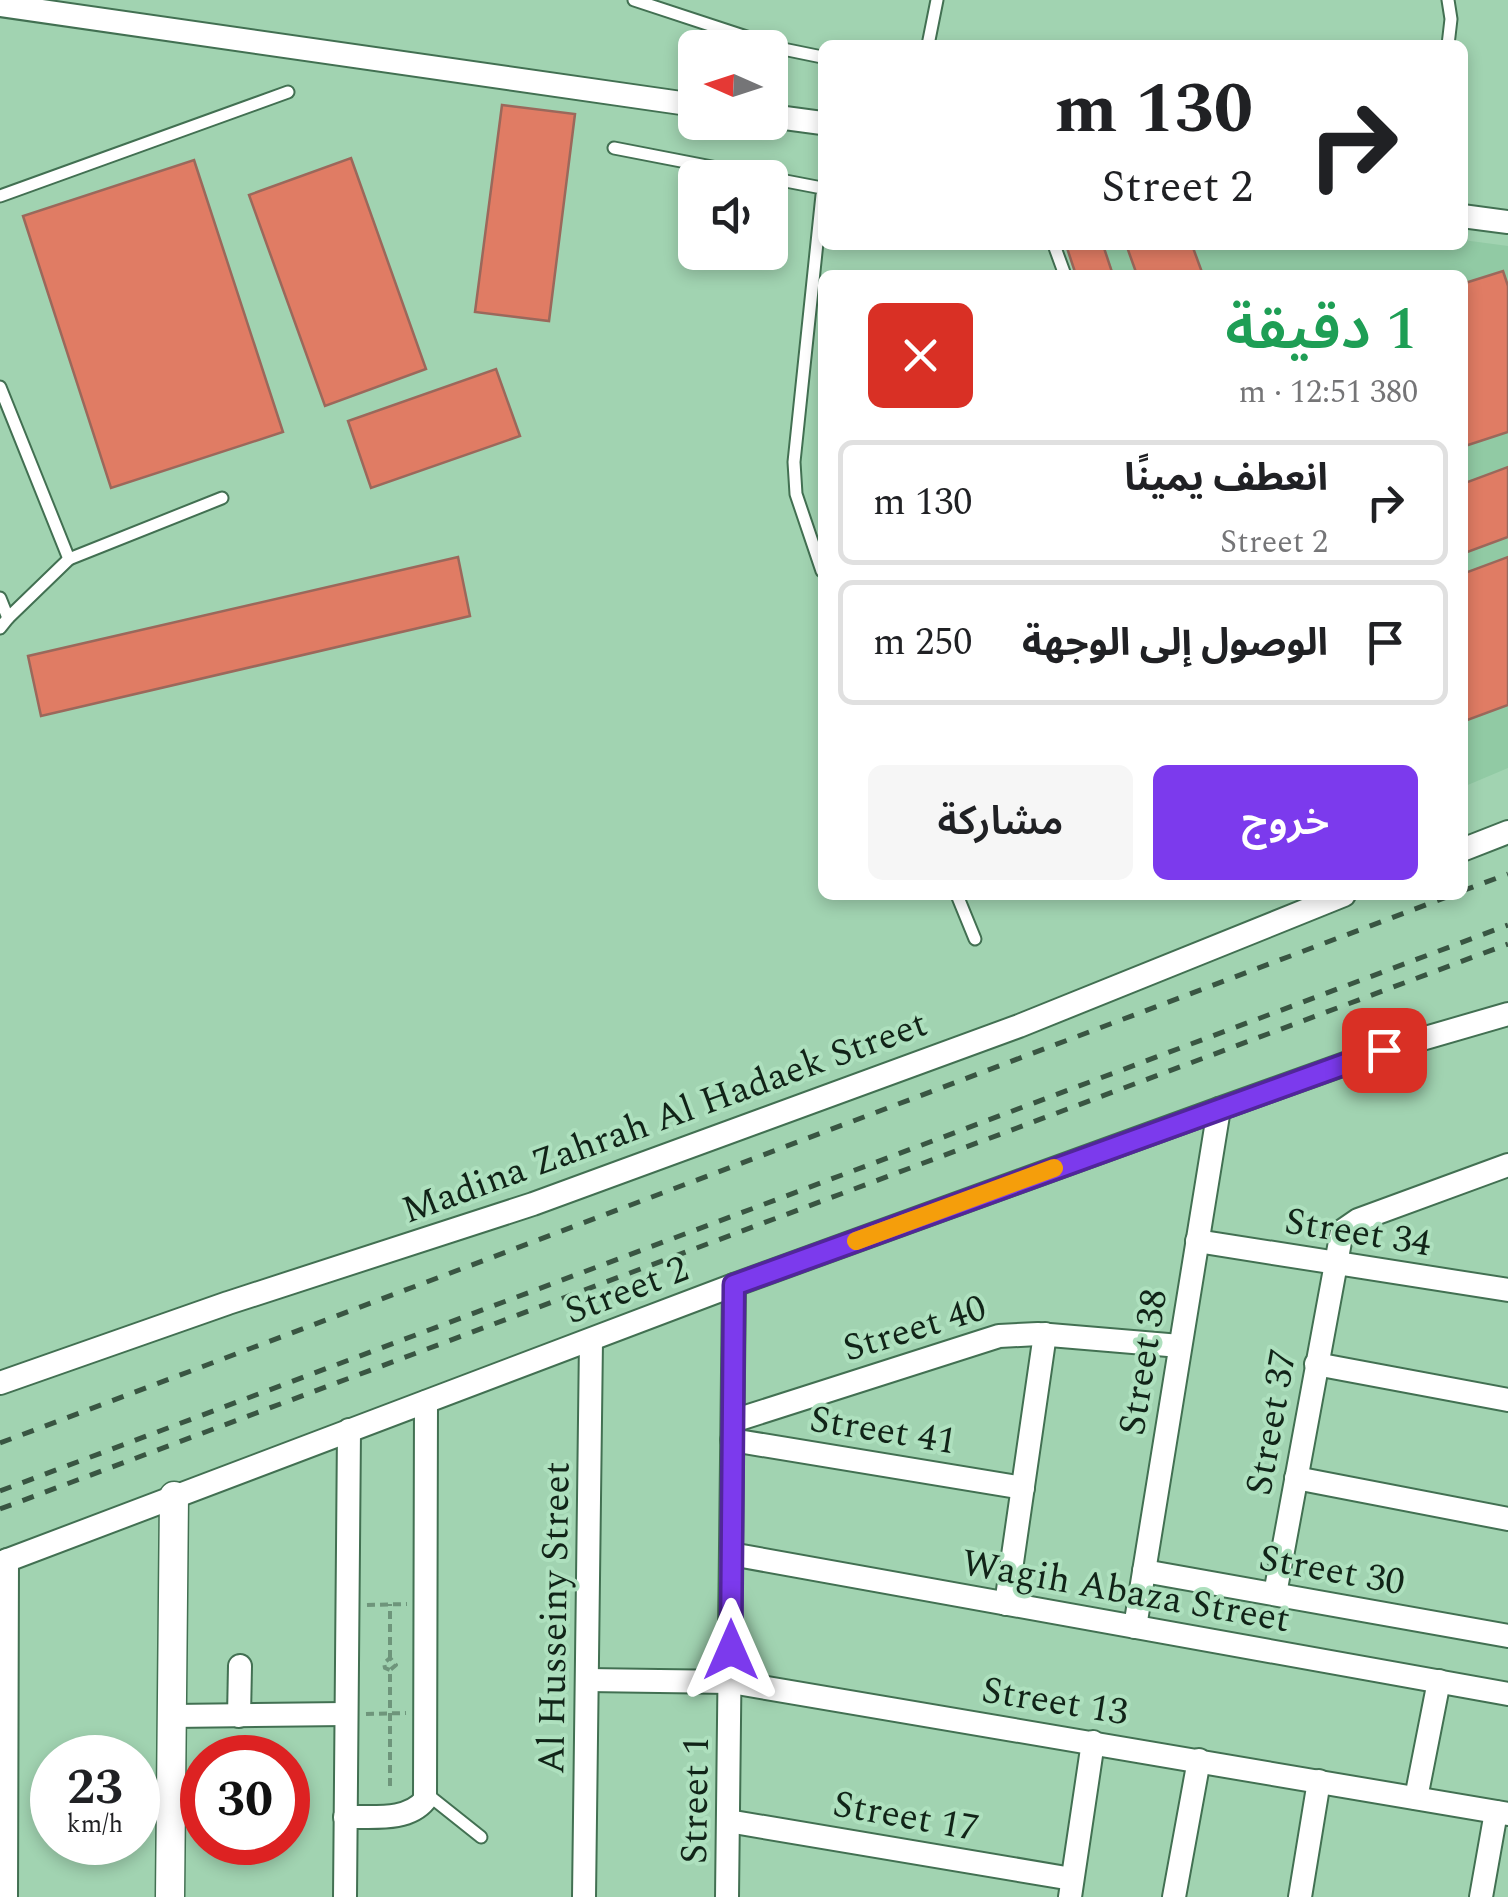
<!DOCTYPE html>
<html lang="ar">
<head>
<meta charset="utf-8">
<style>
	body { margin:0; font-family:Spectral,"Noto Sans Arabic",serif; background:#f6f6f6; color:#202124; direction:rtl; height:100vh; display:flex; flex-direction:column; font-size:38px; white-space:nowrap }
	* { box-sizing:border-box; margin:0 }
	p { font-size:32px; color:#757577 }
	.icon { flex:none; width:55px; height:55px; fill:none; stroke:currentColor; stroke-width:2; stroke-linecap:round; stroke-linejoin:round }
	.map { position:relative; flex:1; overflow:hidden; direction:ltr }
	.drawer { position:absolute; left:818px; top:270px; width:650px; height:630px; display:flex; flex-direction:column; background:#fff; border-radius:15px; box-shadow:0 5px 15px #0003; direction:rtl }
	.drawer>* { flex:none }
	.guide { position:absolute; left:818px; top:40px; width:650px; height:210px; border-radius:15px; box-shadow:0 5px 15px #0003; direction:rtl; background:#fff; color:#202124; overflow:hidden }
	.needle { width:65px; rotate:273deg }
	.controls { position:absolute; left:678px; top:30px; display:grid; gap:20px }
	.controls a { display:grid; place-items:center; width:110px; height:110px; border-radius:15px; background:#fff; box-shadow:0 5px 15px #0003; font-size:50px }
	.speed { position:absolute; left:30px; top:1735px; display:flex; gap:20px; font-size:50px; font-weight:700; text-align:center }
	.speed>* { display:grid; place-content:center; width:130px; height:130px; border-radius:50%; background:#fff; box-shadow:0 5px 15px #0003; line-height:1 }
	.speed small { font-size:25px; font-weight:400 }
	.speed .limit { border:15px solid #d22; background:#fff; color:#111 }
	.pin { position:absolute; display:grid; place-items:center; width:85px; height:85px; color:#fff; margin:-42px; border-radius:20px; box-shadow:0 5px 15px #0006 }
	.me { position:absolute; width:110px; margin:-55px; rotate:0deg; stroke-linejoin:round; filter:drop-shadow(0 0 8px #0008) }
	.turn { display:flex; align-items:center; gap:35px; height:210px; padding:0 50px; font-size:45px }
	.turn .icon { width:130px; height:130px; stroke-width:2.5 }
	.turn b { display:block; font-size:70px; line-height:85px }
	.round { display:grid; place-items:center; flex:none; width:105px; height:105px; border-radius:15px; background:#f6f6f6 }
	.head { display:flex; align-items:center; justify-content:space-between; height:170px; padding:0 50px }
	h1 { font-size:60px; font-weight:600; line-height:75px; color:#1e9e55 }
	.primary-button { display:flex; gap:20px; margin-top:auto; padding:20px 50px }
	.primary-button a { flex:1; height:115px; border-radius:15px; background:#7c3aed; color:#fff; font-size:40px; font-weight:600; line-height:115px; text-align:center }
	.primary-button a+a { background:#f6f6f6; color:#202124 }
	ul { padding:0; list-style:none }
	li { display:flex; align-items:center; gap:30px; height:125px; margin:0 20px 15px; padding:0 30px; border:5px solid #e0e0e0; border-radius:15px }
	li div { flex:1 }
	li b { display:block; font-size:38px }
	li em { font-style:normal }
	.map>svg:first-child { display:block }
	.built { fill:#91caa4 }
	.building { fill:#e07c64; stroke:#9b685b; stroke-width:2.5 }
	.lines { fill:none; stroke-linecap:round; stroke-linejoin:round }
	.service-casing { stroke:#427052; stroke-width:15 }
	.minor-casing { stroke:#427052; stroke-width:26 }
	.tertiary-casing { stroke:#427052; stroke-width:31 }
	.path { stroke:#6e957b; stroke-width:4; stroke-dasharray:8 5; stroke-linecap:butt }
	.service { stroke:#fff; stroke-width:11 }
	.minor { stroke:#fff; stroke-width:22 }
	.tertiary { stroke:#fff; stroke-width:28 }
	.rail { stroke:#395542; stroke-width:5; stroke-dasharray:12 12; stroke-linecap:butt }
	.route-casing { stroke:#51269a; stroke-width:25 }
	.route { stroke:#7c3aed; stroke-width:18 }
	.slow { stroke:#f59e0b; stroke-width:18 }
	.labels { text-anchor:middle; stroke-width:8; stroke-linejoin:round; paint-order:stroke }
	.street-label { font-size:38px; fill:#112418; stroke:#aee0be }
</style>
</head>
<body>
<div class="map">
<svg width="1508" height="1897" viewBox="0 0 1508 1897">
	<rect width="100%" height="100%" fill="#a1d3b1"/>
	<path class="built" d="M1463,240l45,6v522l-45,19 -1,-512h-386l-10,-30h396z"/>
	<g class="building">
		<path d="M502,105l73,9 -26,207 -74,-9z"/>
		<path d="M351,158l75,211 -101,37 -76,-211z"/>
		<path d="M194,160l89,272 -172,56 -88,-272z"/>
		<path d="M1066,245h37l10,30h-37z"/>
		<path d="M1133,245h59l11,30h-66l-10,-28z"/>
		<path d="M1503,271l5,15v146l-46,15v-163z"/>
		<path d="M496,369l24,67 -149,52 -23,-67z"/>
		<path d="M1508,467v70l-46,17v-70z"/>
		<path d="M458,557l12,59 -429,100 -13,-60z"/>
		<path d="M1508,557v148l-46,17v-148z"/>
	</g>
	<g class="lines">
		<defs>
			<g id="service">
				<path d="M634,0l149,49 39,8"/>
				<path d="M928,45l9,-45"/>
				<path d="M1448,45l3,-26 -3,-19"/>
				<path d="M614,148l154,30"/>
				<path d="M770,178l52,10"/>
				<path d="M822,195l-28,267 2,32 26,77"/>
				<path d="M0,196l288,-104"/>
				<path d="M1054,245l11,30"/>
				<path d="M0,387l69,172 153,-61"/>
				<path d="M0,598l8,20 -8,10"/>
				<path d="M8,618l61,-59"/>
				<path d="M957,895l18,44"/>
				<path d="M427,1789l5,9 49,39"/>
			</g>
			<g id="minor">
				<path d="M0,5l695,100"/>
				<path d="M770,116l52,7"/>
				<path d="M1462,216l46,6"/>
				<path d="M1462,850l46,-18"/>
				<path d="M1197,1241l311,49"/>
				<path d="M1316,1364l192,36"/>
				<path d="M0,1383l228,-80 305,-99 486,-178 325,-131"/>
				<path d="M733,1421l266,-85 39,-2 142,12"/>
				<path d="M732,1440l291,48"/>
				<path d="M1296,1478l212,41"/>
				<path d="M731,1554l777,140"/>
				<path d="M0,1563l734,-278 485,-176 165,-59 124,-36"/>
				<path d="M1144,1571l364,65"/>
				<path d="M1275,1594l67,-363 16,-11 150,-55"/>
				<path d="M1006,1604l39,-270"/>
				<path d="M1135,1627l84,-518"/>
				<path d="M587,1680l144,2 777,132"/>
				<path d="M172,1716l174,-2"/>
				<path d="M239,1716l1,-50"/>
				<path d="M1416,1798l23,-117"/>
				<path d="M345,1817c27,-1 62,5 80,-17l1,-398"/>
				<path d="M728,1821l344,58"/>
				<path d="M6,1897l1,-337"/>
				<path d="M345,1897l4,-467"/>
				<path d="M584,1897l7,-557"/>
				<path d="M727,1897l7,-612"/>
				<path d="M1070,1897l23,-155"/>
				<path d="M1174,1897l25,-137"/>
				<path d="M1300,1897l19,-116"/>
				<path d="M1481,1897l15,-85"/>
			</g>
			<path id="tertiary" d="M170,1897l4,-401"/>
		</defs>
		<use href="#service" class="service-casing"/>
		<use href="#minor" class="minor-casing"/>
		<use href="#tertiary" class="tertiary-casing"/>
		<g class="path">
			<path d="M367,1605l40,-1"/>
			<path d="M390,1658v-54"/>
			<path d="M366,1714l40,-1"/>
			<path d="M390,1786v-116l6,-5 -6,-7 -6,5 1,5 5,2"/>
		</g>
		<use href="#service" class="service"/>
		<use href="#minor" class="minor"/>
		<use href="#tertiary" class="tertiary"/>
		<g class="rail">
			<path d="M1462,891l46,-17"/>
			<path d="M0,1443l1452,-548"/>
			<path d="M0,1491l1508,-566"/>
			<path d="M0,1509l1508,-565"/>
		</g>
	</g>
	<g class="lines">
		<defs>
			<path id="route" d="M731,1650l3,-365 650,-235"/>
		</defs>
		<use href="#route" class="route-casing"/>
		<use href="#route" class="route"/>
		<path class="slow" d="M856,1241l198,-73"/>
	</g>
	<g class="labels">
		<g class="street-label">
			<text transform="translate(664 1116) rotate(-20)" y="13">Madina Zahrah Al Hadaek Street</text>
			<text transform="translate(1358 1231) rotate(9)" y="13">Street 34</text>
			<text transform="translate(626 1289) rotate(-21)" y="13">Street 2</text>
			<text transform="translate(914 1327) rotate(-17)" y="13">Street 40</text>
			<text transform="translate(1142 1362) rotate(-81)" y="13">Street 38</text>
			<text transform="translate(1270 1422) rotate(-80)" y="13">Street 37</text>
			<text transform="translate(883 1429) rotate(9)" y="13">Street 41</text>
			<text transform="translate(1332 1569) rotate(10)" y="13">Street 30</text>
			<text transform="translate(1126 1590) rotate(10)" y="13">Wagih Abaza Street</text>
			<text transform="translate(553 1618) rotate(-89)" y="13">Al Husseiny Street</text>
			<text transform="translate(1055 1700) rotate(9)" y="13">Street 13</text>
			<text transform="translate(694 1800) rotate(-89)" y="13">Street 1</text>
			<text transform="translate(906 1815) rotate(10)" y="13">Street 17</text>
		</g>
	</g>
</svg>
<div class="controls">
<a><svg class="needle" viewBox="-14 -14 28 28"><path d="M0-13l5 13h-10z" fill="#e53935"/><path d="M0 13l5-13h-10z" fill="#757577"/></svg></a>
<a><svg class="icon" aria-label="sound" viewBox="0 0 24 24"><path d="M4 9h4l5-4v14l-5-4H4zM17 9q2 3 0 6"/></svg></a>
</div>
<div class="speed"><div>23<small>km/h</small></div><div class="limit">30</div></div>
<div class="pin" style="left:1384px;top:1050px;background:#d93025"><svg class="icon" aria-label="arrive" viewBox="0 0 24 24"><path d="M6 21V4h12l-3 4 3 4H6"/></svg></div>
<svg class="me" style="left:731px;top:1650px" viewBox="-20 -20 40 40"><path d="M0-17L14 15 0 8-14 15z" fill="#7c3aed" stroke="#fff" stroke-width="4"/></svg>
<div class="guide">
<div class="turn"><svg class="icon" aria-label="right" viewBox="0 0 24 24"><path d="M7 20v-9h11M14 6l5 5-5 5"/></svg><div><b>130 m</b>Street 2</div></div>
</div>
<section class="drawer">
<div class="head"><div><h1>1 دقيقة</h1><p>380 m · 12:51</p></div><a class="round" style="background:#d93025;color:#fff"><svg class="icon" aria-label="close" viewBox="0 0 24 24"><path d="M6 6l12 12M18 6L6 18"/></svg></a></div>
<ul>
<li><svg class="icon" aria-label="right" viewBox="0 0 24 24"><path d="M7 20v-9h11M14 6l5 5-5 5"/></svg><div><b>انعطف يمينًا</b><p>Street 2</p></div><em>130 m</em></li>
<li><svg class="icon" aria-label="arrive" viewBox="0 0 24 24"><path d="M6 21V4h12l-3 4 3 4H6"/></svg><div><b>الوصول إلى الوجهة</b></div><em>250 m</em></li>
</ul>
<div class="primary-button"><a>خروج</a><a>مشاركة</a></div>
</section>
</div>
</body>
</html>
